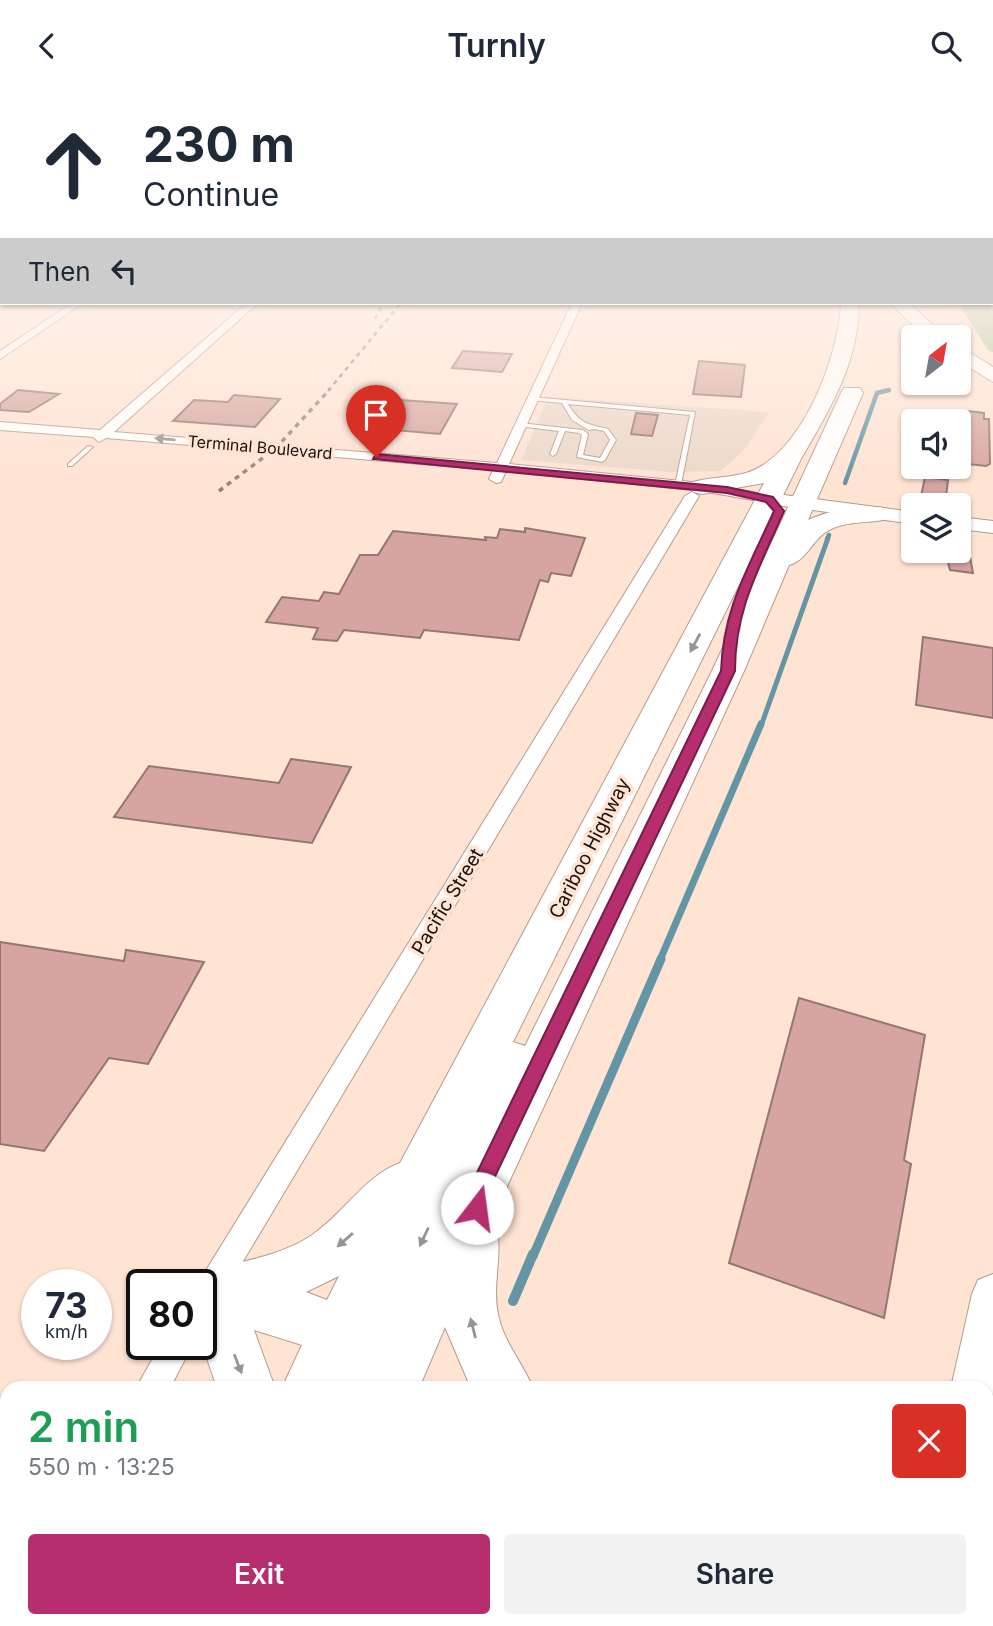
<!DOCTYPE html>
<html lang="en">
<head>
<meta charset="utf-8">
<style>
	body { margin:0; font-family:Inter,sans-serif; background:#f2f2f3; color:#1f2937; height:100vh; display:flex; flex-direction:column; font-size:26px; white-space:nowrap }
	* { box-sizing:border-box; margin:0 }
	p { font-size:23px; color:#747a83 }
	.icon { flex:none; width:38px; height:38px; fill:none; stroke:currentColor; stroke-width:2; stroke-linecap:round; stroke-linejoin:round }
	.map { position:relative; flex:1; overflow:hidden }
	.details { position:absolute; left:0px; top:1290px; width:994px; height:247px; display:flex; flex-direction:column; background:#fff; border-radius:21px 21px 0 0; box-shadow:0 2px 5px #0004 }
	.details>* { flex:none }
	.top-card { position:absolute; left:0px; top:0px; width:994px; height:214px; box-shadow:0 2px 5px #0004; background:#fff; color:#1f2937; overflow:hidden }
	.needle { width:46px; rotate:31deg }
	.buttons { position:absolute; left:901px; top:234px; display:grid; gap:14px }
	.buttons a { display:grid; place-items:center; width:70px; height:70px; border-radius:7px; background:#fff; box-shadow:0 2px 5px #0004; font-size:35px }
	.speed { position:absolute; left:21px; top:1178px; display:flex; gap:14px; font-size:35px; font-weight:700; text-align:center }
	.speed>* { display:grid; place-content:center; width:91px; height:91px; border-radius:50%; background:#fff; box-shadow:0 2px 5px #0004; line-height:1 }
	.speed small { font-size:18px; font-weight:400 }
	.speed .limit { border:4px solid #111; border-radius:10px; background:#fff; color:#111 }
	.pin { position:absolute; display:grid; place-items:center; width:60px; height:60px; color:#fff; margin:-72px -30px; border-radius:50% 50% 50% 0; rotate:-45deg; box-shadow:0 0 7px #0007 }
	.pin .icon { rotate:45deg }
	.me { position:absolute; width:77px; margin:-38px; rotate:15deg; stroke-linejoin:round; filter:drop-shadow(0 0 5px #0008) }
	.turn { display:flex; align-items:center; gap:24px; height:147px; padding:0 28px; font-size:32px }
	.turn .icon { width:91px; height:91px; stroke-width:2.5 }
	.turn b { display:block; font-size:49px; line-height:60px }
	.then { display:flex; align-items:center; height:66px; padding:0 28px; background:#0003; gap:14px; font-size:26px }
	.round { display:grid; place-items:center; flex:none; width:74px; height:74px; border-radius:7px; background:#f2f2f3 }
	.overview { display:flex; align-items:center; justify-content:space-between; height:119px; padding:0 28px }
	h1 { font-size:42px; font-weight:600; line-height:52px; color:#1e9e55 }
	.action { display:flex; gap:14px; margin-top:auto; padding:14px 28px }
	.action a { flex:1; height:80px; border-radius:7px; background:#b62e6d; color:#fff; font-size:28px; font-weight:600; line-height:80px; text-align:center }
	.action a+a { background:#f2f2f3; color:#1f2937 }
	header { display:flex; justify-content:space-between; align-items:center; height:91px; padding:0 28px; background:#fff; font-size:32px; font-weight:600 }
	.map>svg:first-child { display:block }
	.commercial { fill:#ebd8c8 }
	.green { fill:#a8c09a }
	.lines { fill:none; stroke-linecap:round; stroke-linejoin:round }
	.stream-far5 { stroke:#6395a5; stroke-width:3.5 }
	.stream-far4 { stroke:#6395a5; stroke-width:4.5 }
	.stream-far3 { stroke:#6395a5; stroke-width:5 }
	.stream-far2 { stroke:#6395a5; stroke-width:7 }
	.stream-far1 { stroke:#6395a5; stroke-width:9 }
	.stream { stroke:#6395a5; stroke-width:10 }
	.building { fill:#d6a5a1; stroke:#947673; stroke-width:2 }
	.lane-casing { stroke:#b59c8c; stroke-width:2 }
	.street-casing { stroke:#b59c8c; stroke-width:2 }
	.secondary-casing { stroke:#b59c8c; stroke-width:2 }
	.highway-casing { stroke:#b59c8c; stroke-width:2 }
	.lane { fill:#fff; fill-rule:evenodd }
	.street { fill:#fff; fill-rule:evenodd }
	.secondary { fill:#fff; fill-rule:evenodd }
	.highway { fill:#fff; fill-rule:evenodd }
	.rail-far1 { stroke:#968378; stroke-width:2.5; stroke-dasharray:4.5 4.5; stroke-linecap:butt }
	.rail { stroke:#968378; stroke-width:3.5; stroke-dasharray:5 5; stroke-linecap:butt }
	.oneway { fill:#989492 }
	.route { fill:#b62e6d; stroke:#761e47; stroke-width:2 }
	.labels { text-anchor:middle; stroke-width:7; stroke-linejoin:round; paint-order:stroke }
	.far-street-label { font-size:16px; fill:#1b110c; stroke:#ffe3d3 }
	.street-label { font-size:19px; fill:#1b110c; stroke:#ffe3d3 }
</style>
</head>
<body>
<header><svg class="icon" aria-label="back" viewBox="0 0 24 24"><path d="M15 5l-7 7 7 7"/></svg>Turnly<svg class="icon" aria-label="search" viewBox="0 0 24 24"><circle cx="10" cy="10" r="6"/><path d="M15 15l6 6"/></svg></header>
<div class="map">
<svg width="993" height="1535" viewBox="0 0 993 1535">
	<rect width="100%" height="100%" fill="#ffe3d3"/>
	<path class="commercial" d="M548,306l221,15 -23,36 -25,23 -49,1 -151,-12z"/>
	<path class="green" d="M993,181v80l-5,-2 -30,-47h34z"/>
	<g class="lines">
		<path class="stream-far5" d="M885,300l4,-1"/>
		<g class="stream-far4">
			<path d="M845,392l32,-90 12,-3"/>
			<path d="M827,448l2,-4"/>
		</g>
		<path class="stream-far3" d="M761,635l67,-188"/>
		<path class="stream-far2" d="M660,869l101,-236"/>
		<path class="stream-far1" d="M533,1165l128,-297"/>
		<path class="stream" d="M513,1210l20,-47"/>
	</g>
	<g class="building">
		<path d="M463,260l49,3 -10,18 -50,-4z"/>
		<path d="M699,270l46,4 -4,32 -48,-3z"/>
		<path d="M18,299l41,4 -30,18 -29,-2v-6z"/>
		<path d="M234,304l46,4 -25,28 -82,-6 21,-21 34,2z"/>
		<path d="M401,309l56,4 -17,30 -58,-5z"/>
		<path d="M959,319l25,3v6h5l1,45 -4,2 -27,-3z"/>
		<path d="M636,322l22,2 -6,21 -21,-2z"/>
		<path d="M925,386l23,3 -3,25 -25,-4z"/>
		<path d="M525,437l60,10 -14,38 -20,-3 -3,9 -8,-2 -21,60 -95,-10 -4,8 -76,-8 -7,11 -24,-2 5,-11 -52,-6 16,-25 37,4 5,-9 15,2 21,-39h18l15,-24 93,9 -1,-3 12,1 3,-9 25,3z"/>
		<path d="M945,460h24l4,22 -23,-3z"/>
		<path d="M923,546l70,11v70l-77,-13z"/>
		<path d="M291,668l60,8 -39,76 -198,-26 35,-51 130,17z"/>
		<path d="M0,851l124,19 2,-11 78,12 -56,102 -39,-6 -65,93 -44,-7z"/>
		<path d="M799,907l126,37 -21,125 7,4 -27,154 -155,-55z"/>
	</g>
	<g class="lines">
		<defs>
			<g id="lane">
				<path d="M532,306l163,15 -14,73 -3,2 -3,-2 15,-70 -122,-11c12,20 19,20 40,25l8,11 -11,20 -3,2 -25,-5 5,-22 -3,-2 -14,-2 -9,23 -3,2 -3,-2 9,-23 -41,-5 -1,-1 3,-2 63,7 5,4 -5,21 17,3 10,-18 -6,-9 -10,-2 -5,1 -17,-10 -10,-17 -32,-3 -1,-1z"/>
				<path d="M88,355l5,1 -21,19h-4v-2z"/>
			</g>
			<g id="street">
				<path d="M72,212h11l-83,56v-8z"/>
				<path d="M247,212h11l-144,129 383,31 75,-160h10l-73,161 193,19 67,12 7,4 -7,4 -67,-12 -196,-20 -5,11 -5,1 -7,-4 4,-9 -387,-32 -7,4 -6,-5 -93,-7v-8l100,8z"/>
				<path d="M692,401l7,4 -479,804 -10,4 -9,-3 -1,-21 485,-784z"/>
				<path d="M161,1253h32l-23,44h-34z"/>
				<path d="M7,1515v15h25l-2,5h-30v-16z"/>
			</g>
			<g id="secondary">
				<path d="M769,402l145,19v12l-152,-21 -3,-4 3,-4z"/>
				<path d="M959,426l34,4v12l-34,-4z"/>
				<path d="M993,1183v120l-6,11v-17h-36l21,-94 6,-14z"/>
				<path d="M875,1530h53l-2,5h-53z"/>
			</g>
			<g id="highway">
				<path d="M841,212h18c0,59 -29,106 -58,156l-288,583 12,4 187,-375 129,-278 3,-5h16l3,5 -55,127c22,-10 56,-17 80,-11l4,5 -4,5c-20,5 -44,1 -62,13 -14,9 -20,29 -37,33l-45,106 -251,546c13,28 -2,65 5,97 5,27 24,48 35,74h-62l-26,-61 -26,61h-137l20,-43 -48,-15 21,58h-58l-16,-47v-56h-16l3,-7c39,-16 85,-18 121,-41 33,-21 55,-61 91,-74l364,-680 -62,11 -9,-2 -3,-5 3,-5c17,-5 36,-4 53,-9 56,-17 93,-117 95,-170zM339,1185l-12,24 -21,-8z"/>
				<path d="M890,212h19l38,35h-21z"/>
				<path d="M959,255l34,21v15l-34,-21z"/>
				<path d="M159,1530h192l-2,5h-192z"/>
			</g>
		</defs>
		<use href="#lane" class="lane-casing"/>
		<use href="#street" class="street-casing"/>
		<use href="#secondary" class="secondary-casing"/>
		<use href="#highway" class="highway-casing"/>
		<use href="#lane" class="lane"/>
		<use href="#street" class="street"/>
		<use href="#secondary" class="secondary"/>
		<use href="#highway" class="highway"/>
		<g class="rail-far1">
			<path d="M375,228l8,-16"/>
			<path d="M328,300l73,-88"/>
		</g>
		<path class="rail" d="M219,400l57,-43 54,-59"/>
	</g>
	<defs><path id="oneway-solid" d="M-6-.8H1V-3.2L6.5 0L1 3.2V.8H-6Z" transform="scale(1.75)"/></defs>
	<g class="oneway">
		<use href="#oneway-solid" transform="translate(165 348) rotate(-175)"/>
		<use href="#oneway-solid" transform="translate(695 552) rotate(118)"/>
		<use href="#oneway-solid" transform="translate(424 1146) rotate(115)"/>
		<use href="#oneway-solid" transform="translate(345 1149) rotate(139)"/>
		<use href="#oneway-solid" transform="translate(473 1237) rotate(-104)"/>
		<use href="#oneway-solid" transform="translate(238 1273) rotate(69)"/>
	</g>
	<linearGradient id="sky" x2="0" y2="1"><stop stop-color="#73a8cd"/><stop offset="0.46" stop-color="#fff2eb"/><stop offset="1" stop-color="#fff2eb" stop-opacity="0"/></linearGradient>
	<rect width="993" height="396" fill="url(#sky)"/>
	<path class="route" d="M376,363l351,33 46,10 11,14c-24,56 -49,97 -49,160l-245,516 -6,28 -7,3 -8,-3 -3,-7 4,-21 251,-516c2,-63 28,-104 53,-160l-8,-9 -39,-9 -354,-34z"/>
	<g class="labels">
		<g class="far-street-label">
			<text transform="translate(260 356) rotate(5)" y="6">Terminal Boulevard</text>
		</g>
		<g class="street-label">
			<text transform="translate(589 757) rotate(-63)" y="7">Cariboo Highway</text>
			<text transform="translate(447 810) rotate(-59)" y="7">Pacific Street</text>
		</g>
	</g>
</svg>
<div class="buttons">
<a><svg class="needle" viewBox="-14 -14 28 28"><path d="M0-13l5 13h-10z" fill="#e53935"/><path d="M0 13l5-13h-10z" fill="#747a83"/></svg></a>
<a><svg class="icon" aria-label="sound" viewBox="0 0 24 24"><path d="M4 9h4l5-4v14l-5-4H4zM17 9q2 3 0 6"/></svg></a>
<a><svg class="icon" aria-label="layers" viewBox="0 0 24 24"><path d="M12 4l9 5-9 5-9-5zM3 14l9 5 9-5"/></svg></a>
</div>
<div class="speed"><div>73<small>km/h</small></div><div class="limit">80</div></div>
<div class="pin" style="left:376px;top:366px;background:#d93025"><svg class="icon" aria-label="arrive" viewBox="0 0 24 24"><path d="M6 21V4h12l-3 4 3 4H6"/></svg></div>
<svg class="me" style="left:477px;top:1117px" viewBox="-20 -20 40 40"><circle r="19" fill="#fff"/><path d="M0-13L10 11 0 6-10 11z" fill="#b62e6d"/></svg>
<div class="top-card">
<div class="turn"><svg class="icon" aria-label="ahead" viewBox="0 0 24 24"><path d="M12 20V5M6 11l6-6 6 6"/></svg><div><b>230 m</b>Continue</div></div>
<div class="then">Then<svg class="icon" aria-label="left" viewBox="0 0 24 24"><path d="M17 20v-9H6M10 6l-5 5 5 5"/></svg></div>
</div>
<section class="details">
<div class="overview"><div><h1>2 min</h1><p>550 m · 13:25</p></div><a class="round" style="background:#d93025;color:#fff"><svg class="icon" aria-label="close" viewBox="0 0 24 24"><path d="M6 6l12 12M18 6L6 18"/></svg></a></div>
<div class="action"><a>Exit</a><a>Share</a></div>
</section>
</div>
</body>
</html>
